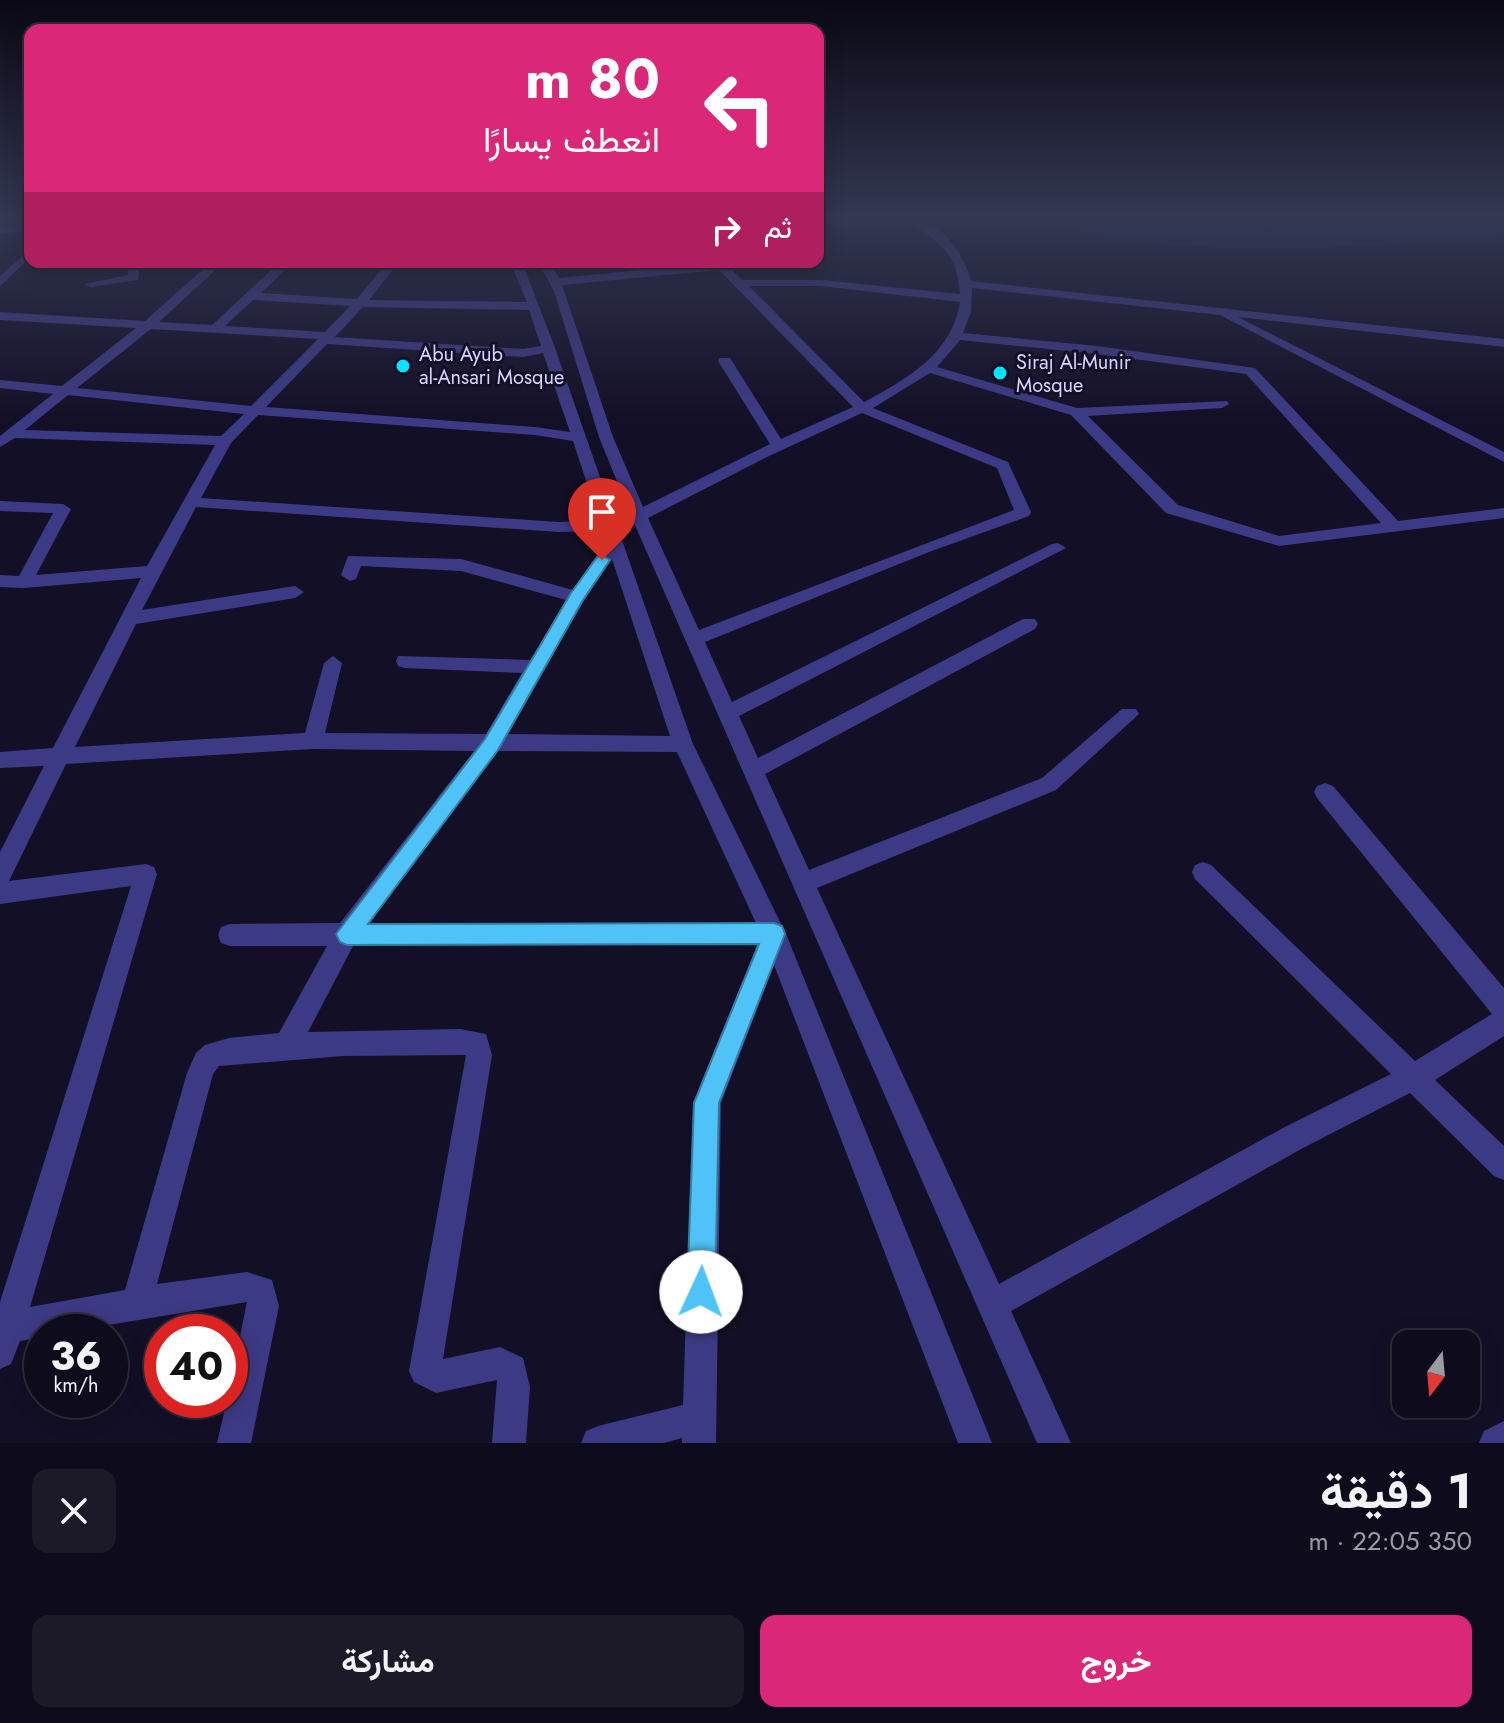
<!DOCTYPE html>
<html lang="ar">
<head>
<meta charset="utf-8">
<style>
	body { margin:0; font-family:Jost,Vazirmatn,sans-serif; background:#1c1929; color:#f1f3f6; direction:rtl; height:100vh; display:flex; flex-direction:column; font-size:30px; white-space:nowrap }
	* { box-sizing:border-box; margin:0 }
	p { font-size:26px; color:#9b9ba3 }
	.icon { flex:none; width:44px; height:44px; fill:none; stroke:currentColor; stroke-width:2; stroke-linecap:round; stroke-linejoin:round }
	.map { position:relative; height:1443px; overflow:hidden; direction:ltr }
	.panel { display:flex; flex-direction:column; background:#0e0b1c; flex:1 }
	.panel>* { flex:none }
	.hud { position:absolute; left:24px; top:24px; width:800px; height:244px; border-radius:16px; box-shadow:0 4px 20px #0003,0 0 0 2px #2e2b3b; direction:rtl; background:#db2777; color:#fff; overflow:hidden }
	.needle { width:52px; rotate:196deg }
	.fabs { position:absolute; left:1392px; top:1330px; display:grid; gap:16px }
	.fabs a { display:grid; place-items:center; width:88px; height:88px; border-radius:16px; background:#0e0b1c; box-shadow:0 4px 20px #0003,0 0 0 2px #2e2b3b; font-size:40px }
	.speed { position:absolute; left:24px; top:1314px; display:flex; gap:16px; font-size:40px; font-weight:700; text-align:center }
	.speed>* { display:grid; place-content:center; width:104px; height:104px; border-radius:50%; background:#0e0b1c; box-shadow:0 4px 20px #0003,0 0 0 2px #2e2b3b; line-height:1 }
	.speed small { font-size:20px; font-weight:400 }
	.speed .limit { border:12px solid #d22; background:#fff; color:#111 }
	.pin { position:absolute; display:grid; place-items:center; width:68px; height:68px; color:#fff; margin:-82px -34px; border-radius:50% 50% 50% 0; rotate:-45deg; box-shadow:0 0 8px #0007 }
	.pin .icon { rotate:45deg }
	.me { position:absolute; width:88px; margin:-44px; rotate:2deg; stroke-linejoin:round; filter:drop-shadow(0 0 6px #0008) }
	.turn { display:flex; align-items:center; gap:28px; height:168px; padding:0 32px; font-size:36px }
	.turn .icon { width:104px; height:104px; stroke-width:2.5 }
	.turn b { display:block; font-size:56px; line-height:68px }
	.then { display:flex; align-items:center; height:76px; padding:0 32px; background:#0003; gap:16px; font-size:30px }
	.round { display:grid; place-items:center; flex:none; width:84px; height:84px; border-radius:16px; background:#1c1929 }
	.overview { display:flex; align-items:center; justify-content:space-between; height:136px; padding:0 32px }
	h1 { font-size:48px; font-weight:700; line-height:60px }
	.button { display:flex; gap:16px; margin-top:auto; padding:16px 32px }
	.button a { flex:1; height:92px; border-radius:16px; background:#db2777; color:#fff; font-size:32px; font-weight:700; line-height:92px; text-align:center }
	.button a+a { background:#1c1929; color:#f1f3f6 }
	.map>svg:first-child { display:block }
	.water { fill:#0c2248 }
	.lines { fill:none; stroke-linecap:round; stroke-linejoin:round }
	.minor { fill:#3d3a85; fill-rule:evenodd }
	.route { fill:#4fc3f7; stroke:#337fa1; stroke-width:2 }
	.poi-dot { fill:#00e5ff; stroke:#130f26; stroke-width:3 }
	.labels { text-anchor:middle; stroke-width:6; stroke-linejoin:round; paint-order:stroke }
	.far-poi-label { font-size:20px; fill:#d9d4ff; stroke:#130f26; text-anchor:start }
</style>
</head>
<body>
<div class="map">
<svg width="1504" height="1443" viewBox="0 0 1504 1443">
	<rect width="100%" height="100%" fill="#130f26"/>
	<path class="water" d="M1016,216h488v21c-126,9 -254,19 -380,3 -37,-5 -73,-15 -108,-24z"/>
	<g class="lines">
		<g class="minor">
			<path d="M900,216c36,0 62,32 71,65l533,58v8l-266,-30 266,135v10l-284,-147 -248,-27 -1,24 -8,21 134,13 158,22 143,153 106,-13v10l-225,28 -113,-33 -95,-98 -141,-42 -57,35 135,54 23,50 -2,4 -100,36 -224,90 27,60 320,-158 6,-1 8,5 -327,168 19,42 265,-139h12l3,5 -3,5 -270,145 44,96 233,-92 80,-69h14l3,5 -83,76 -239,98 182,396 284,-156 108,-54 -196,-195 -3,-7 3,-7 8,-3 8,3 204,196 77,-47 -175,-216 -3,-6 3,-6 8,-3 8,3 171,202v48l-69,44 69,66v34l-10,-4 -84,-83 -107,55 -292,163 60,132h-34l-406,-927 -32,-79 -45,-146 -16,-29h12l9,16 165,-16 18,18h79l139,14c-3,-47 -27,-55 -60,-78zM719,270l134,137 -72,32 -51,-81h-10l-2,3 52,83 -127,63 -30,-70 -51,-152zM749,286h72l139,16c-8,52 -53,77 -96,100zM960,340l137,14 149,20 135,149 -102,13 -101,-31 -90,-89 134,-8 7,-4 -2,-3 -150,7 -140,-41zM862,413l135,55 17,42 -315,120 -51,-112 119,-61z"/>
			<path d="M30,225v6l-30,2v-6z"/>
			<path d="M30,249v9l-30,28v-10z"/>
			<path d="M128,262h12l-2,18 -48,7 -6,-3 44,-9z"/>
			<path d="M211,262h13l-65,60 53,3 68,-63h13l-32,31 96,6 30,-37h12l-30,38 158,2 -17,-40h12l33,86 138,396 93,190 206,509h-34l-184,-478 -53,138 -5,340h-34v-5l-18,5h-83l5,-12 12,-5 85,-21 10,-302 64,-158 -404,1 -45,86 152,-3 26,5 6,21 -49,304 57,-12 23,11 7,29 -4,56h-34l5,-63 -61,13 -22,-11 -5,-11 57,-316 -123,1 -124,10 -6,8 -56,210 90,-12 25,8 7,26 -28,137h-34l10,-43h3v-15l17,-83 -181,30h-24v5l-22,4 -9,23 -11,5v-67l131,-416 -131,18v-52l44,-86 -44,2v-16l53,-4 88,-170 -117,10 -24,-1v-12l19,1 34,-63 -53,-2v-10l63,3 8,5 -35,66 111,-9 68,-121 -200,-7 -15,9v-11l53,-42 -53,-6v-8l62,6 74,-58 -136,-8v-8l145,9zM253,300l97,6 -25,26 -100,-6zM363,307l166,3 12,36 -18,3 -188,-12zM151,329l167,10 -67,67 -174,-18zM327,344l196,13 20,-4 27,79 -35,-5 -269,-20zM68,395l176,19 -23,22 -196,-6zM258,415l277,20 38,6 26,79 -40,2 -358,-24 30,-55zM196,507l363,25 43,-1 4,11 -33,48 -112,-31 -113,-3 -7,19 9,6 6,-2 5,-13 100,5 105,29 -35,60 -133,-4 -2,5 2,5 7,2 117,5 -36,61 -161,-1 17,-70 -9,-7 -9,7 -19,70 -230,14 61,-123 159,-26 9,-6 -9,-6 -153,24zM612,559l58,177 -163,-2 77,-134zM313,749l161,2 -134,172 -110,1 -9,3 -3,8 3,8 9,3h97l-48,87 -50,5 -24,7 -9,8 -9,20 -62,217 -95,17 127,-433 -3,-7 -8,-3 -137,17 57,-117zM498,751l179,1 79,171h-387z"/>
			<path d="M1504,1421v22h-25l5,-12z"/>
		</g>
	</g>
	<linearGradient id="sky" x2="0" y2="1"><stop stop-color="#0a0815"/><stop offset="0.52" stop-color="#333752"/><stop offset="1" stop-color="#333752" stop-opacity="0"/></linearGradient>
	<rect width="1504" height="418" fill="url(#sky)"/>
	<path class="route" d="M602,555l8,5 -27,40 -85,150 -130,174 406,-1 8,3 3,8 -66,169 -4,189 -4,10 -10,4 -10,-4 -4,-10 7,-189 65,-159 -412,1 -7,-3 -4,-8 149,-195 86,-146 26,-36z"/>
	<g class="poi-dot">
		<circle cx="403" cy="366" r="8"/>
		<circle cx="1000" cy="373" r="8"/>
	</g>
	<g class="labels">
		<g class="far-poi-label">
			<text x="419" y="361">Abu Ayub<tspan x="419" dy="23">al-Ansari Mosque</tspan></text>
			<text x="1016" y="369">Siraj Al-Munir<tspan x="1016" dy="23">Mosque</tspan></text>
		</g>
	</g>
</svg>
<div class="fabs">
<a><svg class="needle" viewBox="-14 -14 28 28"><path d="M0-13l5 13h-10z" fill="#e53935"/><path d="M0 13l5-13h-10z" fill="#9b9ba3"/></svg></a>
</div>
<div class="speed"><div>36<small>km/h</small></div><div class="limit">40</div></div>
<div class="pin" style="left:602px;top:560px;background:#d93025"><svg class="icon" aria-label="arrive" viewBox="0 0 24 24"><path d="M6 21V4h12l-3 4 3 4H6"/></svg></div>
<svg class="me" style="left:701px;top:1292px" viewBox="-20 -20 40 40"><circle r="19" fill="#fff"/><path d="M0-13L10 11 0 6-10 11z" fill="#4fc3f7"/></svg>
<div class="hud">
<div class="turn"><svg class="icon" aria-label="left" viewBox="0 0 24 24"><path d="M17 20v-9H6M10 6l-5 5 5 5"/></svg><div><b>80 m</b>انعطف يسارًا</div></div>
<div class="then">ثم<svg class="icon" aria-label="right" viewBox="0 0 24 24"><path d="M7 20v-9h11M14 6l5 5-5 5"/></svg></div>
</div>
</div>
<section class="panel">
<div class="overview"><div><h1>1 دقيقة</h1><p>350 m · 22:05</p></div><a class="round"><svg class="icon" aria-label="close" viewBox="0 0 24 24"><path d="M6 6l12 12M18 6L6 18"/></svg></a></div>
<div class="button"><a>خروج</a><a>مشاركة</a></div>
</section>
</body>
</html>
